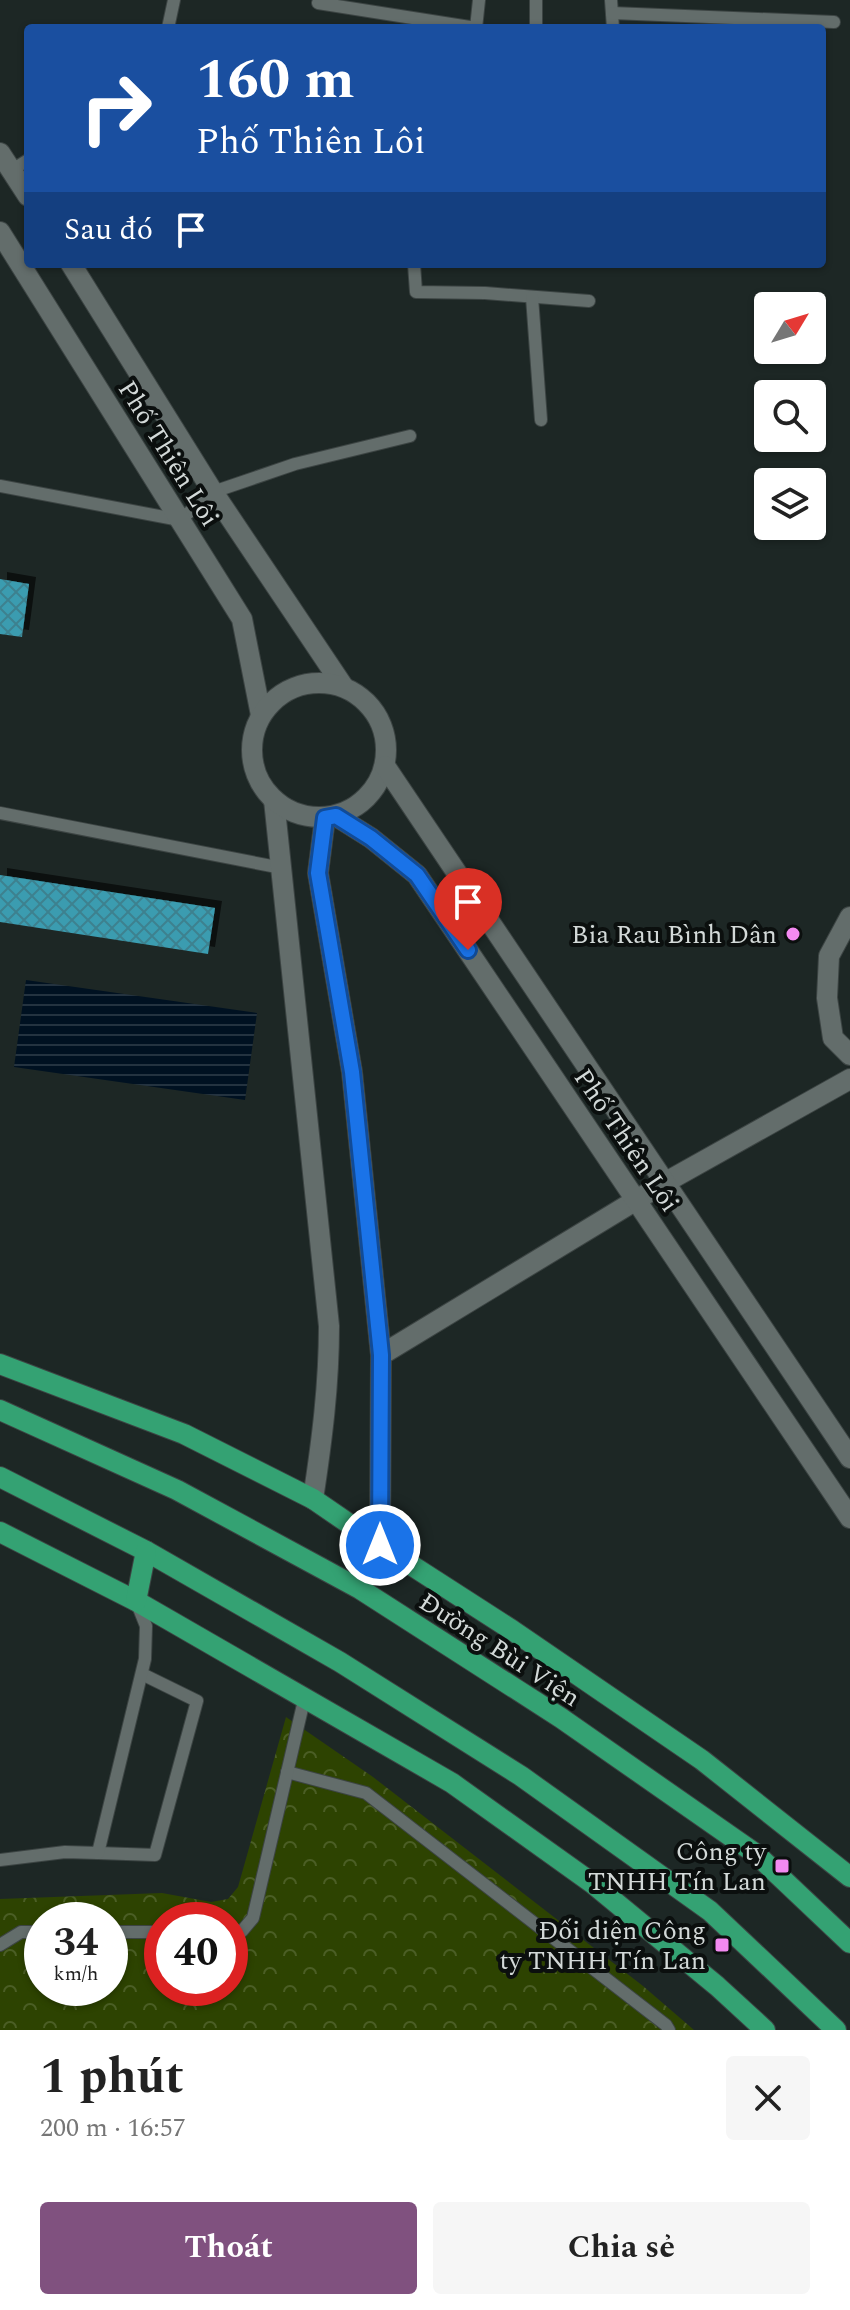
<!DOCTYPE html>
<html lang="vi">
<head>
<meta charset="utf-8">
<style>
	body { margin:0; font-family:Spectral,serif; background:#f6f6f6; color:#222; height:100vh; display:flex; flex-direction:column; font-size:30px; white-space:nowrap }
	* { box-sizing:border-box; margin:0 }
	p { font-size:26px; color:#767676 }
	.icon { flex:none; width:44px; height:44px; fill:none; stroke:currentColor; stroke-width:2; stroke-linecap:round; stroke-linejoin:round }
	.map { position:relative; height:2030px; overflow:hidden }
	.drawer { display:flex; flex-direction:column; background:#fff; flex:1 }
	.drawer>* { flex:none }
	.hud { position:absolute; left:24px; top:24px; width:802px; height:244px; border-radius:8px; box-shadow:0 2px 6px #0004; background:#1a4fa0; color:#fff; overflow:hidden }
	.needle { width:52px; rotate:52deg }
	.controls { position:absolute; left:754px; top:292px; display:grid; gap:16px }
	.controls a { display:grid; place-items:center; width:72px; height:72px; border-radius:8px; background:#fff; box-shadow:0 2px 6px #0004; font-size:40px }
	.speed { position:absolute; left:24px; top:1902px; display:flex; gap:16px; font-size:40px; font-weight:700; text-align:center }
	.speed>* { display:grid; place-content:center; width:104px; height:104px; border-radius:50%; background:#fff; box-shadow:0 2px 6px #0004; line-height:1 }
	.speed small { font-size:20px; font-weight:400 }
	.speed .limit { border:12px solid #d22; background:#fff; color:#111 }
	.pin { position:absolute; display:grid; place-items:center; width:68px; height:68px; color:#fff; margin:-82px -34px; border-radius:50% 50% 50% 0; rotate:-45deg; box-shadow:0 0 8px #0007 }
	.pin .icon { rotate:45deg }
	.me { position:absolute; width:88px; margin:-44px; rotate:0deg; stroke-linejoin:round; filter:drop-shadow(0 0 6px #0008) }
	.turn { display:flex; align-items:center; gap:28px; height:168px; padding:0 40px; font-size:36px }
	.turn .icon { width:104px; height:104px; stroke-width:2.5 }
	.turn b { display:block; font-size:56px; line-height:68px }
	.then { display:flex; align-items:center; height:76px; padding:0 40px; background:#0003; gap:16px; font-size:30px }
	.round { display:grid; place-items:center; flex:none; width:84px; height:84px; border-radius:8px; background:#f6f6f6 }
	.head { display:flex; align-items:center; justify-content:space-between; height:136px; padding:0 40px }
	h1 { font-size:48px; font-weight:700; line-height:60px }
	.cta { display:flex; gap:16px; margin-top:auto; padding:16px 40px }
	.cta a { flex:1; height:92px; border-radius:8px; background:#80517f; color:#fff; font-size:32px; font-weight:700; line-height:92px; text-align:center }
	.cta a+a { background:#f6f6f6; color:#222 }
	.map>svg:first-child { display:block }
	.park { fill:url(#park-crowns); fill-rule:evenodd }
	.water { fill:url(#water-rules) }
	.building { fill:url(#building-cross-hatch); filter:url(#shadow) }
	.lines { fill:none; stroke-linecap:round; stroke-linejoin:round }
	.service-casing { stroke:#3c4443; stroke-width:14 }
	.minor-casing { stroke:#3c4443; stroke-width:22 }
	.tertiary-casing { stroke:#3c4443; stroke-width:22 }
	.secondary-casing { stroke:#3c4443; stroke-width:22 }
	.primary-casing { stroke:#3c4443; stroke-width:22 }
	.service { stroke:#636d6b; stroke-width:12 }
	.minor { stroke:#636d6b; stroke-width:20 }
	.tertiary { stroke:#636d6b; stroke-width:20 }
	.secondary { stroke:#636d6b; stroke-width:20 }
	.primary { stroke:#34a273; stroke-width:20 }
	.route-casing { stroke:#114b97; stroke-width:20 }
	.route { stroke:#1a73e8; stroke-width:14 }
	.poi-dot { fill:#f38af1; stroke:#0b0f0e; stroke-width:3 }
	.labels { text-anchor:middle; stroke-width:8; stroke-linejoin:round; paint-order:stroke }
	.street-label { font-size:26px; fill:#d3d9d8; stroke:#0b0f0e }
	.poi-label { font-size:26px; fill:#d3d9d8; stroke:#0b0f0e; text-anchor:end }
</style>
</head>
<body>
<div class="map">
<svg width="850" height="2030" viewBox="0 0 850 2030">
	<defs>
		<pattern id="park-crowns" width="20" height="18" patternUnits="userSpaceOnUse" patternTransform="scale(2)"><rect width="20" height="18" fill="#2d4301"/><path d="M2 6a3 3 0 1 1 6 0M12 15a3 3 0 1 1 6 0" fill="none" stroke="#4b5e25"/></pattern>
		<pattern id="water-rules" width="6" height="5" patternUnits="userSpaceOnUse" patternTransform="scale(2)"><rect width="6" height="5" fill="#001121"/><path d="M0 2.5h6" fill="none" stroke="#243340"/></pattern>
		<pattern id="building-cross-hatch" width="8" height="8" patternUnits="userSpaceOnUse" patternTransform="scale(2)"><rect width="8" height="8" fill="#3b9cb0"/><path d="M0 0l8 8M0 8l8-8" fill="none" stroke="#3c818f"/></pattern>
		<filter id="shadow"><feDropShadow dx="7" dy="-7" stdDeviation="0" flood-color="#0009"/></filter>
	</defs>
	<rect width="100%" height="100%" fill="#1d2725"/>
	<path class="park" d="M286,1717l87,60 270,209 51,44h-694v-131l162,-6 49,9 17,-3 10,-12zM42,1920h68v68h-68zM162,1920h68v68h-68z"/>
	<path class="water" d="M26,980l231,33 -12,87 -231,-33z"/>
	<g class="building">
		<path d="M0,579l29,5 -7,53 -22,-3z"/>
		<path d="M0,875l215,33 -7,46 -208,-32z"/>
	</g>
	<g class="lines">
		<defs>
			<g id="service">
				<path d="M611,0l2,28"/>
				<path d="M318,3l158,25 3,-28"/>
				<path d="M612,13l222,9"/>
				<path d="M168,28l6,-28"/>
				<path d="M536,28v-28"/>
				<path d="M12,170l16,-10"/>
				<path d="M414,264l2,28 69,1 104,8"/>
				<path d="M532,297l9,123"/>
				<path d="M0,486l180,34 33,-28 82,-28 115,-28"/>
				<path d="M0,813l282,55"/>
				<path d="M287,1772l79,21 300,232 3,5"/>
				<path d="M98,1853l57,2 42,-154 -55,-27"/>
				<path d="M0,1860l65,-8 33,1 47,-194 1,-33 -10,-25"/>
				<path d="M110,1932h52"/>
				<path d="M230,1932l12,-1 11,-13 52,-222"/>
				<path d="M0,1945l21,-13h21"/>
			</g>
			<path id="minor" d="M381,1355l285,-173 184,-103"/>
			<g id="tertiary">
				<path d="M274,800l55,526c0,59 -7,114 -16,173"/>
				<path d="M325,818l-7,55 34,199 29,283 -1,190"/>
				<path d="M850,917l-21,39 -2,42 6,40 17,17"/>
			</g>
			<g id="secondary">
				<path d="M0,153l28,43"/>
				<path d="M0,232l242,387 19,96"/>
				<path d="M71,264l142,228 130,194"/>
				<circle cx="319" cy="750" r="67"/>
				<path d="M385,766l465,692"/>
				<path d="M336,816l35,22 46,37 433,643"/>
			</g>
			<g id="primary">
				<path d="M0,1364l184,70 129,65 67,46 132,85 190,130 148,117"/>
				<path d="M0,1410l177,80 183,99 201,129 195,136 94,89"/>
				<path d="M0,1477l146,74 194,111 181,114 189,135 126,119"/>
				<path d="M0,1532l136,69 316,182 140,100 125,103 48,44"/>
				<path d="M136,1601l10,-50"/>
			</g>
		</defs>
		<use href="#service" class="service-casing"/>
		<use href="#minor" class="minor-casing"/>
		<use href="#tertiary" class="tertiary-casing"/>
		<use href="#secondary" class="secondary-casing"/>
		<use href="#primary" class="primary-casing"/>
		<use href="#service" class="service"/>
		<use href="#minor" class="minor"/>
		<use href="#tertiary" class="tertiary"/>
		<use href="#secondary" class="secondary"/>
		<use href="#primary" class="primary"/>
	</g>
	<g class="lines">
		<defs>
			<path id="route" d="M380,1545l1,-190 -29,-283 -34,-199 7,-55 11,-2 35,22 46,37 51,75"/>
		</defs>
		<use href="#route" class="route-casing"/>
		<use href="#route" class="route"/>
	</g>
	<g class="poi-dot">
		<circle cx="793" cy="934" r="8"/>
		<rect x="774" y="1858" width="16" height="16" rx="4"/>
		<rect x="714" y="1937" width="16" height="16" rx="4"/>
	</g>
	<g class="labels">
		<g class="street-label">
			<text transform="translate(169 453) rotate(58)" y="9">Phố Thiên Lôi</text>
			<text transform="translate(627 1140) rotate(56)" y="9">Phố Thiên Lôi</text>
			<text transform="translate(500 1649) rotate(33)" y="9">Đường Bùi Viện</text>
		</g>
		<g class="poi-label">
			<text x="777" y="943">Bia Rau Bình Dân</text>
			<text x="766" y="1860">Công ty<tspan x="766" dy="30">TNHH Tín Lan</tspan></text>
			<text x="706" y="1939">Đối diện Công<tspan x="706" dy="30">ty TNHH Tín Lan</tspan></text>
		</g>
	</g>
</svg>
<div class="controls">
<a><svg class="needle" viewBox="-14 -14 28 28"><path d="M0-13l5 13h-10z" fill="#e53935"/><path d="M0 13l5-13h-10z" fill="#767676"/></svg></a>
<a><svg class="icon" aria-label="search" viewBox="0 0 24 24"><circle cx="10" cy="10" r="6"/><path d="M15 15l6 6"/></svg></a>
<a><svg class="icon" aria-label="layers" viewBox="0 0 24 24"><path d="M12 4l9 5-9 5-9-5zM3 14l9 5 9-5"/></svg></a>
</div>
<div class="speed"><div>34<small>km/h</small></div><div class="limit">40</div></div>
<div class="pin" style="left:468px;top:950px;background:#d93025"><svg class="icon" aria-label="arrive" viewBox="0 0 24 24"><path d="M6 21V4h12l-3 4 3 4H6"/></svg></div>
<svg class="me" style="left:380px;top:1545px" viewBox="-20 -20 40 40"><circle r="17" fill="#1a73e8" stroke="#fff" stroke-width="3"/><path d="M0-11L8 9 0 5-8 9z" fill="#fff"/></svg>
<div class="hud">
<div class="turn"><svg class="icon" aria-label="right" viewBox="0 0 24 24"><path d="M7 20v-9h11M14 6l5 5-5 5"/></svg><div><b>160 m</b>Phố Thiên Lôi</div></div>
<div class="then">Sau đó<svg class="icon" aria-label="arrive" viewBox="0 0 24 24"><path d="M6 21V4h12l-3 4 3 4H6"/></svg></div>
</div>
</div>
<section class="drawer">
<div class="head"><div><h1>1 phút</h1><p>200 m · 16:57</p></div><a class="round"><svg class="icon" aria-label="close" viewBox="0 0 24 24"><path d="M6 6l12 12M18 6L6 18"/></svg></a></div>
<div class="cta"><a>Thoát</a><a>Chia sẻ</a></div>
</section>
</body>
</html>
